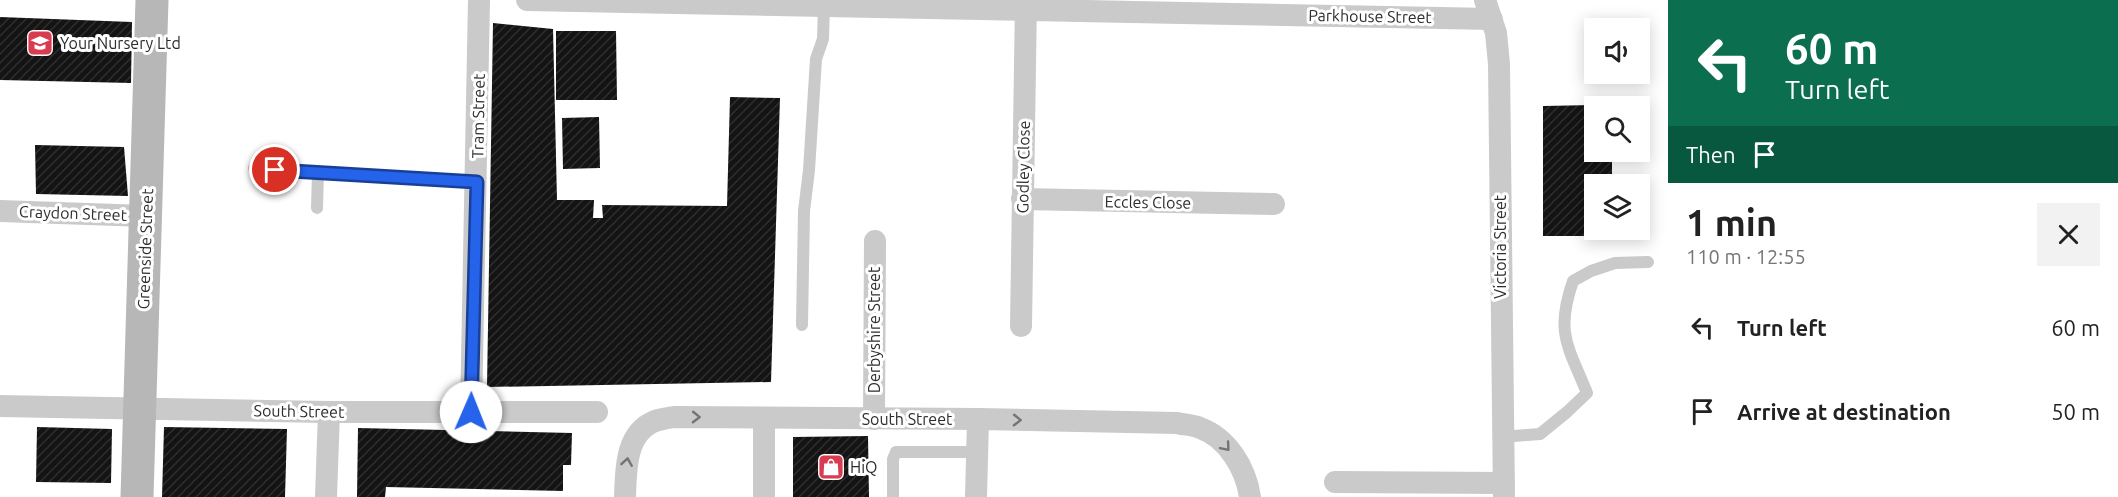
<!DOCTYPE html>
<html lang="en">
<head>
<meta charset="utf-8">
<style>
	body { margin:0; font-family:Ubuntu,sans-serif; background:#f2f2f2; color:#222; height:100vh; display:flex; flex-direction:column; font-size:22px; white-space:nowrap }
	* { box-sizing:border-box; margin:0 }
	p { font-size:20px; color:#767676 }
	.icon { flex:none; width:33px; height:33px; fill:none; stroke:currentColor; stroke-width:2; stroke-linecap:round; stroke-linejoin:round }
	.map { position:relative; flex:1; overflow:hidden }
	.panel { display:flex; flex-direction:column; background:#fff; width:450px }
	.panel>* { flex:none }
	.hud { background:#0b6e4f; color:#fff; overflow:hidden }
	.controls { position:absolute; left:1584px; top:18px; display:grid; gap:12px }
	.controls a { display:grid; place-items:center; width:66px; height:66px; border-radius:0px; background:#fff; box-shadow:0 3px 15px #0003; font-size:30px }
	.pin { position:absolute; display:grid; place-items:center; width:51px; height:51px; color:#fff; margin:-26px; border:3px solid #fff; border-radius:50%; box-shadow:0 2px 6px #0007 }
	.me { position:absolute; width:66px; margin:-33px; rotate:1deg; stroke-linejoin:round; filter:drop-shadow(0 0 4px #0008) }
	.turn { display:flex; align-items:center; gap:21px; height:126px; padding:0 18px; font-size:27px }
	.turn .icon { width:78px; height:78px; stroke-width:2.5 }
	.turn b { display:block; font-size:42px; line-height:51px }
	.then { display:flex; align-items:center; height:57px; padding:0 18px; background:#0003; gap:12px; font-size:22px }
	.round { display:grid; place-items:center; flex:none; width:63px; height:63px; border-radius:0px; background:#f2f2f2 }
	.headline { display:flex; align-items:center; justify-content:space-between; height:102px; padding:0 18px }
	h1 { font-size:36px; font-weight:700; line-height:45px }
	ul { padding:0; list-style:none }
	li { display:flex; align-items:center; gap:18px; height:84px; padding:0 18px }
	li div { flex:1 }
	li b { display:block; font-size:22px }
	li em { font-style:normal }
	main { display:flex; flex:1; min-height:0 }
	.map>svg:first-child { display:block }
	.building { fill:url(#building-hatch) }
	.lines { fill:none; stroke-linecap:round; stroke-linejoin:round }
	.lane { stroke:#cacaca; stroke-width:12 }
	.street { stroke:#cacaca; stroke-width:22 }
	.secondary { stroke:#b7b7b7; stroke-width:33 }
	.oneway { stroke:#747474 }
	.route-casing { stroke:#184099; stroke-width:15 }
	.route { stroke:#2563eb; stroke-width:10 }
	.labels { text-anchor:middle; stroke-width:6; stroke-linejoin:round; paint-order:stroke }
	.street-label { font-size:16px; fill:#2d2d2d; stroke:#fff }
	.poi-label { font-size:16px; fill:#2d2d2d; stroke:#fff; text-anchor:start }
</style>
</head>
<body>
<main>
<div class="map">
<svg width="1668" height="497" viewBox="0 0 1668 497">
	<defs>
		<pattern id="building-hatch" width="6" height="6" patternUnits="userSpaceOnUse" patternTransform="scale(1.5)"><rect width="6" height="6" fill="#141414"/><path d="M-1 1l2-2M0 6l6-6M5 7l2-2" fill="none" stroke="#2e2e2e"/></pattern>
	</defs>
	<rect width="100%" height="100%" fill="#fff"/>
	<g class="building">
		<path d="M0,17l132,5 -1,61 -131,-3z"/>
		<path d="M493,23l60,6 4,171h37l-1,18h10l-1,-13 125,1 3,-109 50,1 -9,284 -284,5z"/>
		<path d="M556,31h60l1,69h-61z"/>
		<path d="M1594,105v47h18v32h-18v46h18v6h-69v-130z"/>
		<path d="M599,117l1,51 -37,1 -1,-51z"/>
		<path d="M35,145l89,2 4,49 -92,-2z"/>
		<path d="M37,427l75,2 -1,54 -75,-1z"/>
		<path d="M164,427l123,2 -2,68h-123z"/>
		<path d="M358,428l214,5 -1,32h-8v26l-177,-4 -1,10h-28z"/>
		<path d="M868,436l1,61h-76v-60z"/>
	</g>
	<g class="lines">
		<g class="lane">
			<path d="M254,168l223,14"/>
			<path d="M317,208l1,-36"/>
			<path d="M802,325l2,-114 5,-41 7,-111 7,-20 1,-34"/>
			<path d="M1502,437l38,-3 27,-22 20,-19c-19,-47 -32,-60 -14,-112l18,-10 24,-8 33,-1"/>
			<path d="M893,497v-38l3,-7h81"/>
		</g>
		<g class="street">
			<path d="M527,0l965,19"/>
			<path d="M1485,0l11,33 3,31 5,433"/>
			<path d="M1022,199l252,5"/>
			<path d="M0,211l146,5"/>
			<path d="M1021,326l5,-326"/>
			<path d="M0,406l329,6h268"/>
			<path d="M471,412l8,-412"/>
			<path d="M874,419l1,-178"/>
			<path d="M1335,482l169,1"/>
			<path d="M326,497l3,-85"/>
			<path d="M625,497c1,-27 0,-64 30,-76 6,-2 13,-3 19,-4l304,2 199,4c8,2 17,2 23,5 28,10 46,41 50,69"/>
			<path d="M764,497v-79"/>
			<path d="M976,497l2,-78"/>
		</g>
		<path class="secondary" d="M137,497l15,-497"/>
	</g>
	<defs><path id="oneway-chevron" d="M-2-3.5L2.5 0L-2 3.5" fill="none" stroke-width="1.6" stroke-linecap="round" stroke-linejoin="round" transform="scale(1.5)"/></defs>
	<g class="oneway">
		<use href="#oneway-chevron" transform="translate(696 417) rotate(1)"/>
		<use href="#oneway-chevron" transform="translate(1017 420) rotate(1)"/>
		<use href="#oneway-chevron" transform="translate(1226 447) rotate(50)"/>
		<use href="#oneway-chevron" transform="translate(627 462) rotate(-81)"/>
	</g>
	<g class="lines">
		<defs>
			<path id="route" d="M275,170l202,12 -6,230"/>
		</defs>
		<use href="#route" class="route-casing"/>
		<use href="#route" class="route"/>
	</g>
	<defs>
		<symbol id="school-square" viewBox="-11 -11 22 22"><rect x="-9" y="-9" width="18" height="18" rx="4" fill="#d83c51" stroke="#fff"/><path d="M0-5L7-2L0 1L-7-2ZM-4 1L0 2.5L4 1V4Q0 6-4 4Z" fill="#fff"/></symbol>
		<symbol id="shop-square" viewBox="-11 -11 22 22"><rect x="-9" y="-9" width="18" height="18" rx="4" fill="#d83c51" stroke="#fff"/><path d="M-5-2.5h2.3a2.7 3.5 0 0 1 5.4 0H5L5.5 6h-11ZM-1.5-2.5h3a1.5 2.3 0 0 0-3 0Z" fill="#fff"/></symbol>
	</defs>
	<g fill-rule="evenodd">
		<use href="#school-square" x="25" y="28" width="30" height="30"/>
		<use href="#shop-square" x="816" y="452" width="30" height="30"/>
	</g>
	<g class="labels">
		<g class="street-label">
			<text transform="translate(1370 16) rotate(1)" y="6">Parkhouse Street</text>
			<text transform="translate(478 116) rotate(-89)" y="6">Tram Street</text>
			<text transform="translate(1023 167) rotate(-89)" y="6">Godley Close</text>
			<text transform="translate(1148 202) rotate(1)" y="6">Eccles Close</text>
			<text transform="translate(73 213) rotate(2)" y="6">Craydon Street</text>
			<text transform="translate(1500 247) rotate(-90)" y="6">Victoria Street</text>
			<text transform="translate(145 249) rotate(-88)" y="6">Greenside Street</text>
			<text transform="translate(874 330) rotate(-90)" y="6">Derbyshire Street</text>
			<text transform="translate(299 411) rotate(1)" y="6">South Street</text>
			<text x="907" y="425">South Street</text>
		</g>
		<g class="poi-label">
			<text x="60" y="49">Your Nursery Ltd</text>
			<text x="850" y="473">HiQ</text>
		</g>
	</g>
</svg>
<div class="controls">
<a><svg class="icon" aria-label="sound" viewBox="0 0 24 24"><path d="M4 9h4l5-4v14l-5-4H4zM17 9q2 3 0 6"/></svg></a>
<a><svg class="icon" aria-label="search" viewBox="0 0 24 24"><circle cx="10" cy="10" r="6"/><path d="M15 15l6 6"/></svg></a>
<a><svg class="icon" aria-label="layers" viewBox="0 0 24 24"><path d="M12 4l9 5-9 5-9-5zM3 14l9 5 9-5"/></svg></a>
</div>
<div class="pin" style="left:275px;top:170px;background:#d93025"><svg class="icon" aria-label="arrive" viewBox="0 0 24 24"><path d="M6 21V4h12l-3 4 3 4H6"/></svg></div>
<svg class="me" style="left:471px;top:412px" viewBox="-20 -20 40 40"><circle r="19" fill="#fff"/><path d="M0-13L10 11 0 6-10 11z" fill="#2563eb"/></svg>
</div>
<section class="panel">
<div class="hud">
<div class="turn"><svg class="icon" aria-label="left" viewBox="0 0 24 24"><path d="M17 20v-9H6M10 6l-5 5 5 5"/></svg><div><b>60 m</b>Turn left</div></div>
<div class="then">Then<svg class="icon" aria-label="arrive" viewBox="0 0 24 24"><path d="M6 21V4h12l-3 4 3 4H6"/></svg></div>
</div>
<div class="headline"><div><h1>1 min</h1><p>110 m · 12:55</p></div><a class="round"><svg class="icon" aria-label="close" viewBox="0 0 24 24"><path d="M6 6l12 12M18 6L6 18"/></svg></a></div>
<ul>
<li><svg class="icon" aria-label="left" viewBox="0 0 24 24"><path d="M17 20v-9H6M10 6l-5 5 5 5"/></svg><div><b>Turn left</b></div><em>60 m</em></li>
<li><svg class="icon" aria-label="arrive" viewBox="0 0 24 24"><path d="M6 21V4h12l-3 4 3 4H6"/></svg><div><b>Arrive at destination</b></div><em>50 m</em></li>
</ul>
</section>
</main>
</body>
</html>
